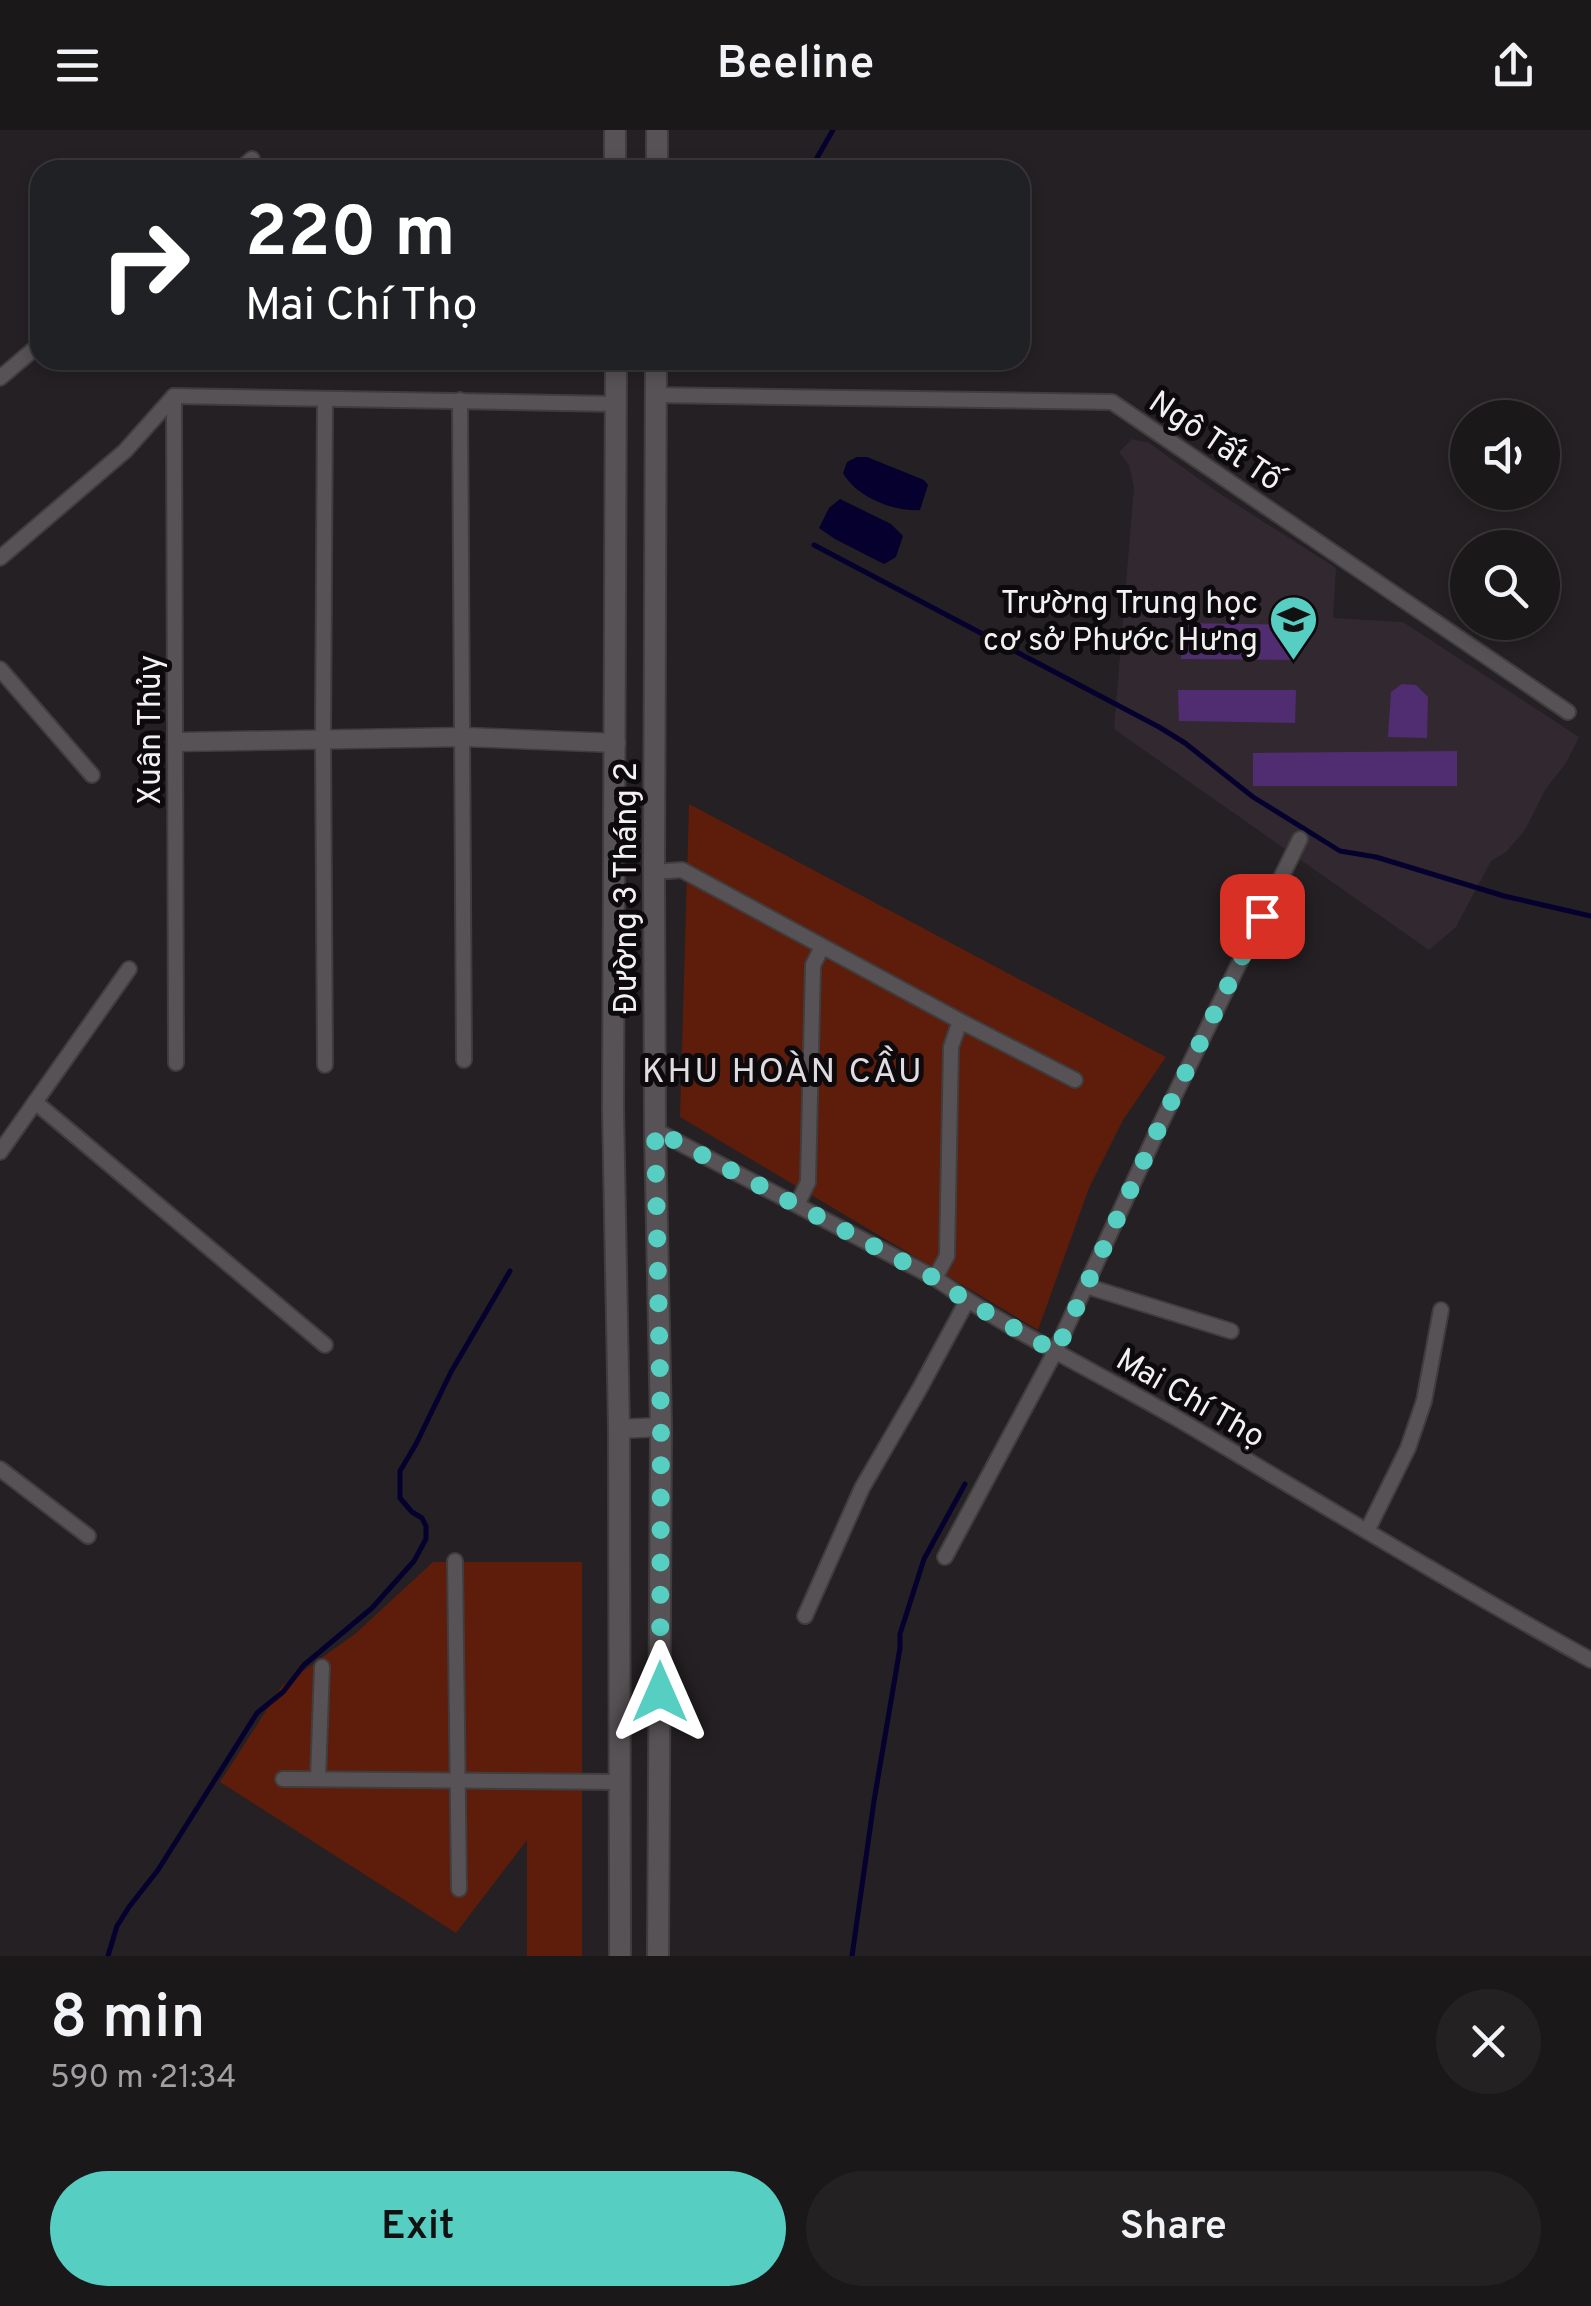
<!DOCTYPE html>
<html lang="en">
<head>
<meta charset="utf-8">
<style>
	body { margin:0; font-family:Overpass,sans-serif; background:#242123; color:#f1f3f6; height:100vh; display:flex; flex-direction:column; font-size:38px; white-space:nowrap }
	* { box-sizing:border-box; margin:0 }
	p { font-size:32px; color:#a0a0a2 }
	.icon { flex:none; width:55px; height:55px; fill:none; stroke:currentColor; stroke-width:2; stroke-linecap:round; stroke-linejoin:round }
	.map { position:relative; height:1826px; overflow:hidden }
	.drawer { display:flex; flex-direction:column; background:#1b181a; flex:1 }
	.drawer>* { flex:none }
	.top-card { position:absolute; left:30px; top:30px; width:1000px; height:210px; border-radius:30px; box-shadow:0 5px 15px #0003,0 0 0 2px #393739; background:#202124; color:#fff; overflow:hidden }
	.controls { position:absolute; left:1450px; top:270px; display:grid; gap:20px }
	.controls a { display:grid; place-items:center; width:110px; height:110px; border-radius:50%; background:#1b181a; box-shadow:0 5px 15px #0003,0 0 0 2px #393739; font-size:50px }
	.pin { position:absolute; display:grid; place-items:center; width:85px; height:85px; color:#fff; margin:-42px; border-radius:20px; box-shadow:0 5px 15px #0006 }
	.me { position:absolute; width:110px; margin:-55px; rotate:0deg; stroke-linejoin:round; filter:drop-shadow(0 0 8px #0008) }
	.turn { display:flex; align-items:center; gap:35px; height:210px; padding:0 50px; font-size:45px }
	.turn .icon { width:130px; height:130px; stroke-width:2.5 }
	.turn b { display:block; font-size:70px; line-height:85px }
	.round { display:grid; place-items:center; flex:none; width:105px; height:105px; border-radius:52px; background:#242123 }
	.headline { display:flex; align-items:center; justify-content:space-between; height:170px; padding:0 50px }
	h1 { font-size:60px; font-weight:600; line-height:75px }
	.cta { display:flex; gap:20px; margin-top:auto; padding:20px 50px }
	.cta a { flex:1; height:115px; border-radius:60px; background:#57cec2; color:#111; font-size:40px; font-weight:600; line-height:115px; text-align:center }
	.cta a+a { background:#242123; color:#f1f3f6 }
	header { display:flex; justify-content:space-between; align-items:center; height:130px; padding:0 50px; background:#1b181a; font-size:45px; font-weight:600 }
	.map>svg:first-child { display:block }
	.built { fill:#322930 }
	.green { fill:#5e1c0a }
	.water { fill:#05002d }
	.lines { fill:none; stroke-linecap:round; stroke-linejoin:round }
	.stream { stroke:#05002d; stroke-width:5 }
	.building { fill:#502c71 }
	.minor-casing { stroke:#403d3f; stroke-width:18 }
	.tertiary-casing { stroke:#403d3f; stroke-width:21 }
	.secondary-casing { stroke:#403d3f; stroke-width:24 }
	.minor { stroke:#575255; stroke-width:14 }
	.tertiary { stroke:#575255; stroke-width:18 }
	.secondary { stroke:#575255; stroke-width:20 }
	.route { stroke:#57cec2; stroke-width:18; stroke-dasharray:0 32.4 }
	.labels { text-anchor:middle; stroke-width:10; stroke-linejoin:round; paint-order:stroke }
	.street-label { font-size:32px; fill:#f3f0f2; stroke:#0c0a0c }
	.poi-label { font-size:32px; fill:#f3f0f2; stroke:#0c0a0c; text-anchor:end }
	.neighbourhood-label { font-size:35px; letter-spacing:2.5px; fill:#e1dcdf; stroke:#0c0a0c }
</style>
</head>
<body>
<header><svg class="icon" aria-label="menu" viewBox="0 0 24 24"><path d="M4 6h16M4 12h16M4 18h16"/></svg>Beeline<svg class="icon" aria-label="share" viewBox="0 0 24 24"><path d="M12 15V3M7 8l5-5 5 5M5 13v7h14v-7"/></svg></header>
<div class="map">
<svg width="1591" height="1826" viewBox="0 0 1591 1826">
	<rect width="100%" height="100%" fill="#242023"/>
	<path class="built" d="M1132,309l17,4 68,49 119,76 -3,50 70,4 176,115 -13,26 -21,27 -20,40 -19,22 -15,9 -35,66 -27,23 -315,-221 20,-242 -5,-22 -10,-13z"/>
	<g class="green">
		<path d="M689,674l477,253 -43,63 -34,68 -51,142 -358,-213z"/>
		<path d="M433,1432h149v394h-55v-116l-71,93 -236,-151 62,-96 73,-52z"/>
	</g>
	<g class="water">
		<path d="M857,327h10l57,23 4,5 -8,25c-26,2 -64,-13 -77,-37l4,-11z"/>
		<path d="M840,369l51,25 12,12 -7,21 -12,7 -49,-25 -16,-11 10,-20z"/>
	</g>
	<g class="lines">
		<g class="stream">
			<path d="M810,40l23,-40"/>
			<path d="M707,234l2,-4"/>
			<path d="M814,415l345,182 26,16 68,54 87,54 36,6 128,39 87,20"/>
			<path d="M108,1826l9,-30 12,-19 29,-37 99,-157 26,-21 21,-27 68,-57 42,-47 12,-22v-13l-4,-8 -10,-6 -12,-14v-27l16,-27 35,-72 59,-101"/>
			<path d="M852,1826l22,-155 26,-153v-14l24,-75 41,-75"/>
		</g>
	</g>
	<g class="building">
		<path d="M1182,493l113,2 -1,35 -113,-1z"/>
		<path d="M1402,554l14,1 12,12 -1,41 -39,-1 3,-45z"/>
		<path d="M1178,560h118l-1,33 -116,-2z"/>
		<path d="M1457,621v35h-204v-33z"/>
	</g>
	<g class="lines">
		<defs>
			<g id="minor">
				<path d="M239,40l13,-11"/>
				<path d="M0,248l40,-34"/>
				<path d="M656,265l456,7 456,310"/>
				<path d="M174,266l2,667"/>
				<path d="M174,266l442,8"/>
				<path d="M325,270l-2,340 2,325"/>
				<path d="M460,270l4,660"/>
				<path d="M0,428l125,-107 49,-55"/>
				<path d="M0,539l92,106"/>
				<path d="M654,742l28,-2 278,151 115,59"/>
				<path d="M35,972l290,243"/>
				<path d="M655,1000l280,148c76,54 162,94 243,141 137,81 273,164 413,241"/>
				<path d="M0,1022l129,-183"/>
				<path d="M797,1075l11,-23 5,-217 9,-18"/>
				<path d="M935,1148l12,-22 4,-209 9,-26"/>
				<path d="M1086,1156l145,45"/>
				<path d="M0,1339l88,67"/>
				<path d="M1367,1401l41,-83 16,-47 17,-91"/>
				<path d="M945,1427l110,-205 106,-229 139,-284"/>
				<path d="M455,1431l4,328"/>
				<path d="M805,1486l57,-128 58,-100 47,-87"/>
				<path d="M283,1649l337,3"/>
				<path d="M318,1649l4,-112"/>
			</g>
			<g id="tertiary">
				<path d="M177,612l287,-5 152,6"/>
				<path d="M619,1299l42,-2"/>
			</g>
			<g id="secondary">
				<path d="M615,0v40"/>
				<path d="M657,0v40"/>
				<path d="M616,230l-3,749 6,320 1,527"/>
				<path d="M656,230l-2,512 1,258 6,297 -3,529"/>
			</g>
		</defs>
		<use href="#minor" class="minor-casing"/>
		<use href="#tertiary" class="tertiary-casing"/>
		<use href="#secondary" class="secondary-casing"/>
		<use href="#minor" class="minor"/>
		<use href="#tertiary" class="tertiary"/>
		<use href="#secondary" class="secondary"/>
	</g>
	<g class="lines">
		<path class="route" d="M660,1562l1,-265 -6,-297 279,148 33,23 89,51 105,-229 101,-207"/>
	</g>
	<defs>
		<symbol id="school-pin" viewBox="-11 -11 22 30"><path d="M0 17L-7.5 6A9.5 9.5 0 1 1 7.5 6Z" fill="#57cec2" stroke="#0c0a0c"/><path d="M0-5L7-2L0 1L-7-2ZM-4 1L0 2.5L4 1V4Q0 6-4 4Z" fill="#111"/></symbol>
	</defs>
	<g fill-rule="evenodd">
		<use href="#school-pin" x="1266" y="462" width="55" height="75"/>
	</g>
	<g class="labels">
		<g class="street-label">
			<text transform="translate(1216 310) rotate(34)" y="11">Ngô Tất Tố</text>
			<text transform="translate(149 600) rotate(-90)" y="11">Xuân Thủy</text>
			<text transform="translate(625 758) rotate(-90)" y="11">Đường 3 Tháng 2</text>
			<text transform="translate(1191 1267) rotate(30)" y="11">Mai Chí Thọ</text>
		</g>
		<g class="poi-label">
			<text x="1258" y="483">Trường Trung học<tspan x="1258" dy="37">cơ sở Phước Hưng</tspan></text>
		</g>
		<g class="neighbourhood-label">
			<text x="783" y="952">KHU HOÀN CẦU</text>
		</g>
	</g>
</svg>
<div class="controls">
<a><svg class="icon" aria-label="sound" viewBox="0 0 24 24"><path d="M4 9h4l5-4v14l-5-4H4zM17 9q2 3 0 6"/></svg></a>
<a><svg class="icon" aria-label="search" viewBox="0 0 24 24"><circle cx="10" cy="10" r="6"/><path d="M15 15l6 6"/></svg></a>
</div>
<div class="pin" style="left:1262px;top:786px;background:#d93025"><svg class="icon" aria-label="arrive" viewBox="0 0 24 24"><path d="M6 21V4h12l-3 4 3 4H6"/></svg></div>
<svg class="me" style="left:660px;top:1562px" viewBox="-20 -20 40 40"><path d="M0-17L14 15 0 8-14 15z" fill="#57cec2" stroke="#fff" stroke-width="4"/></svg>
<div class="top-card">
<div class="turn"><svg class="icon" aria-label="right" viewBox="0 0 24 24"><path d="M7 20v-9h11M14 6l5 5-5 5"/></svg><div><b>220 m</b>Mai Chí Thọ</div></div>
</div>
</div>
<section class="drawer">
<div class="headline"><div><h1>8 min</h1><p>590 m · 21:34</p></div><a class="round"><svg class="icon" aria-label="close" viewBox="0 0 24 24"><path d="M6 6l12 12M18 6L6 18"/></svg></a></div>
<div class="cta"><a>Exit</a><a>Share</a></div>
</section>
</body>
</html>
